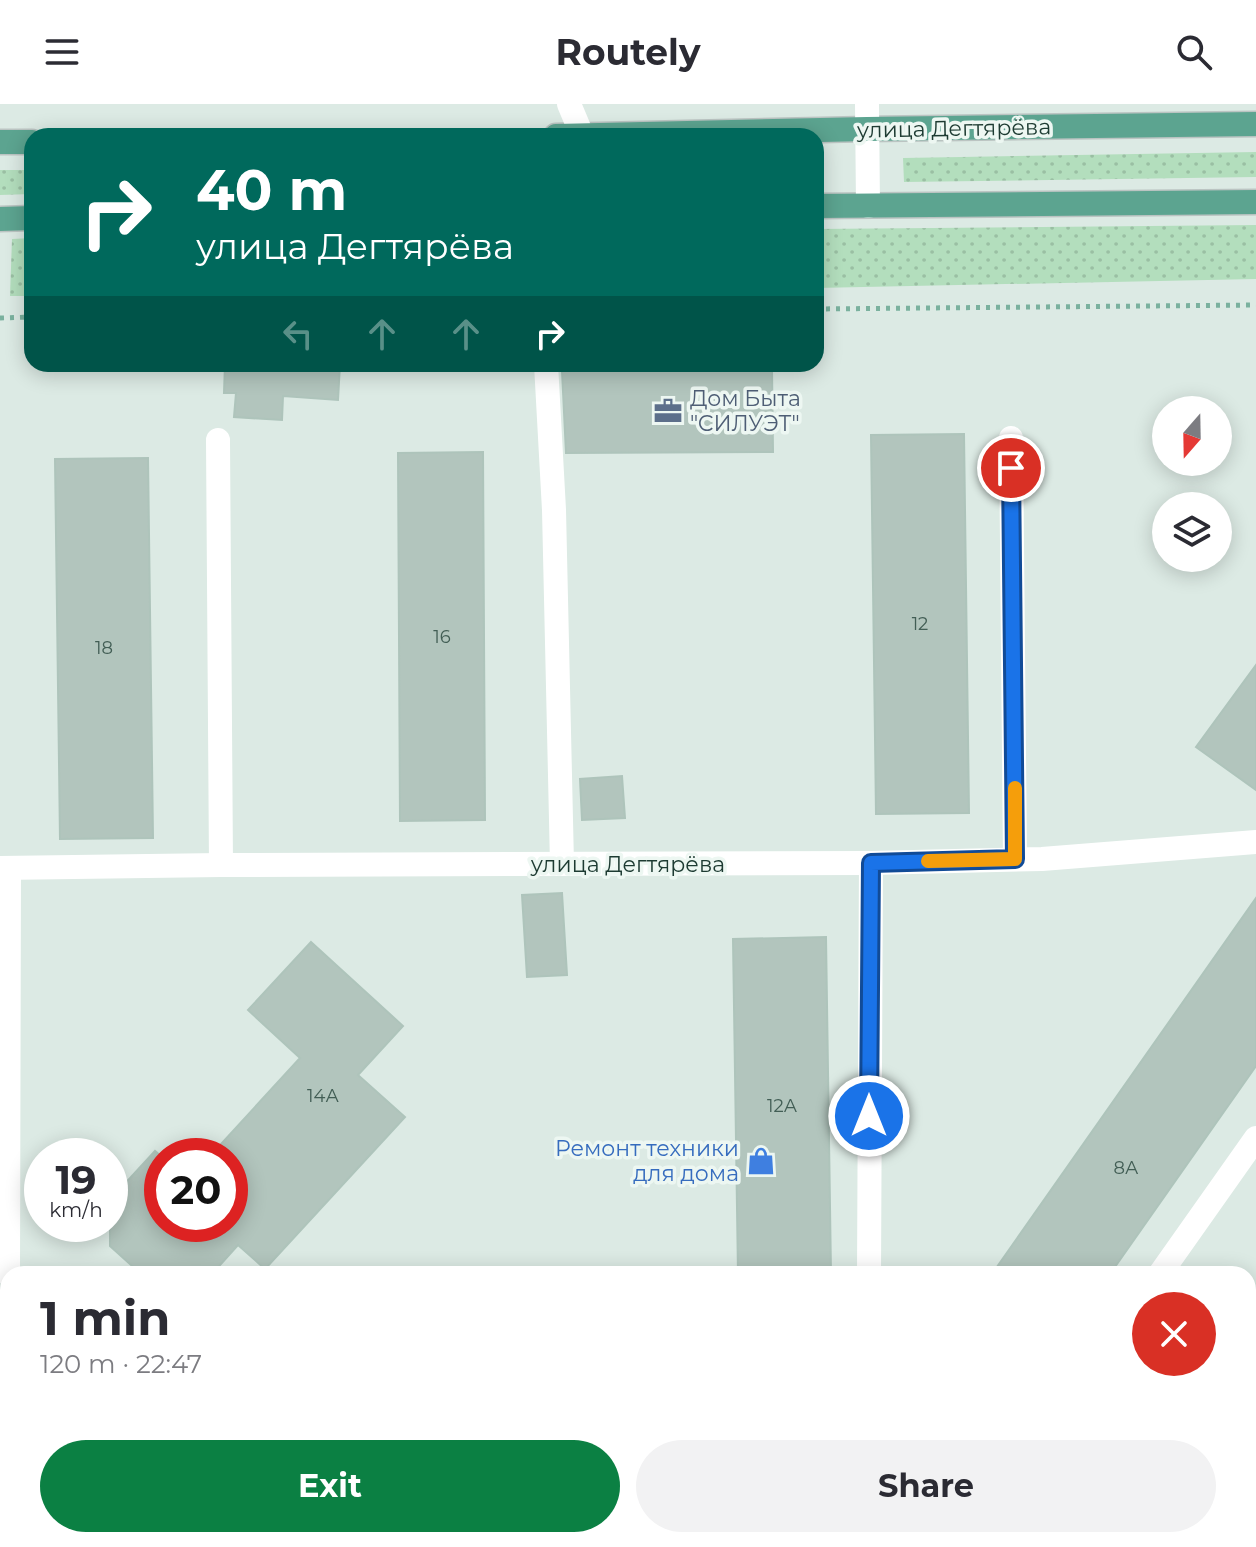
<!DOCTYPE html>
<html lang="en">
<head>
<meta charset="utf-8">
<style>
	body { margin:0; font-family:Montserrat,sans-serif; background:#f2f2f3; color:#2b2b33; height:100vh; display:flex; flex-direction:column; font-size:30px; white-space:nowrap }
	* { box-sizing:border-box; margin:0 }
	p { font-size:26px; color:#7c7c81 }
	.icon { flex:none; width:44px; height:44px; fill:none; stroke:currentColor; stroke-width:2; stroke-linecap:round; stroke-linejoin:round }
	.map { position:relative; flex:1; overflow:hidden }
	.sheet { position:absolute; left:0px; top:1162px; width:1256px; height:282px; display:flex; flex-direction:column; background:#fff; border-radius:24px 24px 0 0; box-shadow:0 4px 20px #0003 }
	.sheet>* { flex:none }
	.hud { position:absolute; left:24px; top:24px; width:800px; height:244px; border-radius:24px; box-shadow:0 4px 20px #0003; background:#00695c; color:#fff; overflow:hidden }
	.needle { width:52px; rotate:200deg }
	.fabs { position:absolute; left:1152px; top:292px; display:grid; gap:16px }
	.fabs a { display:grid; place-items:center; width:80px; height:80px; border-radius:50%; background:#fff; box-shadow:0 4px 20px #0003; font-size:40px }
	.speed { position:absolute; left:24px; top:1034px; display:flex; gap:16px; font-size:40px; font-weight:700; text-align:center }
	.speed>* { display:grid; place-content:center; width:104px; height:104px; border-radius:50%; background:#fff; box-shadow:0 4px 20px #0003; line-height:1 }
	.speed small { font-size:20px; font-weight:400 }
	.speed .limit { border:12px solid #d22; background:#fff; color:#111 }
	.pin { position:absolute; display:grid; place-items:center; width:68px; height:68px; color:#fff; margin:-34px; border:4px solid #fff; border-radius:50%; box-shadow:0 2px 8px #0007 }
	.me { position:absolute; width:88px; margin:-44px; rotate:0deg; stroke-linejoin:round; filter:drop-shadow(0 0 6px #0008) }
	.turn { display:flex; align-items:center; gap:28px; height:168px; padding:0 40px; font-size:36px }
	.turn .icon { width:104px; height:104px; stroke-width:2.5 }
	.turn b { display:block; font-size:56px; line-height:68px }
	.lanes { display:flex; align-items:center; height:76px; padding:0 40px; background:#0003; justify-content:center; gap:40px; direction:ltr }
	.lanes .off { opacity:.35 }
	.round { display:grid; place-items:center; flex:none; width:84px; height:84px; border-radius:42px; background:#f2f2f3 }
	.overview { display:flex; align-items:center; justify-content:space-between; height:136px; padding:0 40px }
	h1 { font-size:48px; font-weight:700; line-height:60px }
	.primary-button { display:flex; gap:16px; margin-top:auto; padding:16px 40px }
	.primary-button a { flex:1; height:92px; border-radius:48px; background:#0b8043; color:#fff; font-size:32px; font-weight:700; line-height:92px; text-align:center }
	.primary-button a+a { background:#f2f2f3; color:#2b2b33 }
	header { display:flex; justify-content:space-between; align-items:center; height:104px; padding:0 40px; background:#fff; font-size:36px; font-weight:700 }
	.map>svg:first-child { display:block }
	.grass { fill:url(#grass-dots) }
	.building { fill:#b2c5bd; stroke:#aec4bb; stroke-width:2 }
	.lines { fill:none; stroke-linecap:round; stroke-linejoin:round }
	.major-casing { stroke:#bbc4c2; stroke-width:27 }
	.path { stroke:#7ab19e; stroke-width:5; stroke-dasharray:4 6; stroke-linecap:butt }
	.minor { stroke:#fff; stroke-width:24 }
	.major { stroke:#5ca490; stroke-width:24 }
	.route-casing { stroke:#114b97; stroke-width:20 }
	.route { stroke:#1a73e8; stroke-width:14 }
	.slow { stroke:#f59e0b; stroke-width:14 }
	.labels { text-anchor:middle; stroke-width:7; stroke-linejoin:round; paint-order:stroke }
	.number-label { font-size:18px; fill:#425e55 }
	.street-label { font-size:22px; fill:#1d3b32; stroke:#edf7f2 }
	.service-label { font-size:22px; fill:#4e5e75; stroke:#edf7f2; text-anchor:start }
	.shop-label { font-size:22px; fill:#366cbe; stroke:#edf7f2; text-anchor:end }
</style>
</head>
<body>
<header><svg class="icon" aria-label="menu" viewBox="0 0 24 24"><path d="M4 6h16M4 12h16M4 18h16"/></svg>Routely<svg class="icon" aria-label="search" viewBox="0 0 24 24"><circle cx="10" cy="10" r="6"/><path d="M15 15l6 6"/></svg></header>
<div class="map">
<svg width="1256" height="1443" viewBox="0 0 1256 1443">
	<defs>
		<pattern id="grass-dots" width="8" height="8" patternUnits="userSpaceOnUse" patternTransform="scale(2)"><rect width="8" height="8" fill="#b3debd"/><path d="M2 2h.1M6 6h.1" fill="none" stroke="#9abfa3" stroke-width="1.8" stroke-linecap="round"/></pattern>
	</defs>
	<rect width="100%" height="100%" fill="#dceae4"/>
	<g class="grass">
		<path d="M1256,48v25l-352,5 -1,-24z"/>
		<path d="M0,66h32v24l-32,1z"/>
		<path d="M1256,121v54l-440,9v-59z"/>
		<path d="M32,134v58h-22l2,-57z"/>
	</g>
	<g class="building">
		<path d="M225,260h115l-2,36 -55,-4 -1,24 -48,-3 2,-24h-12z"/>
		<path d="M772,265l1,83 -207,1 -4,-82z"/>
		<path d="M964,330l5,379 -93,1 -5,-379z"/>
		<path d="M483,348l2,368 -85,1 -2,-368z"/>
		<path d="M148,354l5,380 -93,1 -5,-380z"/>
		<path d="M1256,561v125l-60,-43z"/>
		<path d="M622,672l3,42 -43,2 -2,-41z"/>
		<path d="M562,789l5,82 -40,2 -5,-82z"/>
		<path d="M1256,794v168l-146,208h-118z"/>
		<path d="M826,833l5,337h-93l-5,-335z"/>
		<path d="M311,838l92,84 -45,49 47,42 -140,152 -27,-24 -26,29h-71l-31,-28v-46l45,-49 7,6v67h68v-68h-20l90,-98 -52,-48z"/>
	</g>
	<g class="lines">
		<defs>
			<g id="major">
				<path d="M556,32l311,-7 389,-5"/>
				<path d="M0,38h32"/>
				<path d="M816,102l440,-4"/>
				<path d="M0,115l32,-1"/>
			</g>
		</defs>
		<use href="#major" class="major-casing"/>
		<g class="path">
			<path d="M816,205l440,-4"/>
			<path d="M0,214l32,-1"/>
		</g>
		<g class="minor">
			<path d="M569,0l13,31"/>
			<path d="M867,0l1,102"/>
			<path d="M546,260l8,146 8,354"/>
			<path d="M1011,334l4,421"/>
			<path d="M218,336l3,425"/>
			<path d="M0,764l221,-3 650,-2 171,-4 214,-17"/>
			<path d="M8,1170l1,-406"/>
			<path d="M869,1170l2,-411"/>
			<path d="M1160,1170l96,-136"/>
		</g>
		<use href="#major" class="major"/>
	</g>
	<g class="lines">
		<defs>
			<path id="route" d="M869,1012l2,-253 144,-4 -4,-391"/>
		</defs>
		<use href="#route" class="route-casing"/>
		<use href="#route" class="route"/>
		<path class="slow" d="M928,757l87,-2v-71"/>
	</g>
	<defs>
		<symbol id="office-bare" viewBox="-9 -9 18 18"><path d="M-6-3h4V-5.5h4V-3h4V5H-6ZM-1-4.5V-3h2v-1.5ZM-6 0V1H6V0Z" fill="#5c6f8a" stroke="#edf7f2" stroke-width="2.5" paint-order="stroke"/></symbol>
		<symbol id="shop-bare" viewBox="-9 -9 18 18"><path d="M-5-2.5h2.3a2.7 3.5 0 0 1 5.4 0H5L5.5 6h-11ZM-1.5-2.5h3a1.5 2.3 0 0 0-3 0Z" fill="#3f7fe0" stroke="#edf7f2" stroke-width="2.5" paint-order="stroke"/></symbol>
	</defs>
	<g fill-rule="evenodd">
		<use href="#office-bare" x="648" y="287" width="40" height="40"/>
		<use href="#shop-bare" x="741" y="1037" width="40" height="40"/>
	</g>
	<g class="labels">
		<g class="number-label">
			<text x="920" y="526">12</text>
			<text x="442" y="539">16</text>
			<text x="104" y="550">18</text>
			<text x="323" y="998">14А</text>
			<text x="782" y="1008">12А</text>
			<text x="1126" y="1070">8А</text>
		</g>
		<g class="street-label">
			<text transform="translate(954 24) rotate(-1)" y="8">улица Дегтярёва</text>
			<text x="628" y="768">улица Дегтярёва</text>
		</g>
		<g class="service-label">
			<text x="690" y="302">Дом Быта<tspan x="690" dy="25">"СИЛУЭТ"</tspan></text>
		</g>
		<g class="shop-label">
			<text x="739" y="1052">Ремонт техники<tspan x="739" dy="25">для дома</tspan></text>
		</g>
	</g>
</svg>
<div class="fabs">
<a><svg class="needle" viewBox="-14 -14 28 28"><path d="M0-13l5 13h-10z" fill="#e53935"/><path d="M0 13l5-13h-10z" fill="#7c7c81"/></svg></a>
<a><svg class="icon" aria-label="layers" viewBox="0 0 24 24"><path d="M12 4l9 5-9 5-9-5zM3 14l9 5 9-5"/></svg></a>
</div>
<div class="speed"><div>19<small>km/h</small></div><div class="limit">20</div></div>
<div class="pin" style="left:1011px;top:364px;background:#d93025"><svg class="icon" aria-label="arrive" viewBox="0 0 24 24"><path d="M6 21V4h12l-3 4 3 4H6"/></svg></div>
<svg class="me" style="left:869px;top:1012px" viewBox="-20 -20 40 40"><circle r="17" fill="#1a73e8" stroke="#fff" stroke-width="3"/><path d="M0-11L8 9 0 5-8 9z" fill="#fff"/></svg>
<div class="hud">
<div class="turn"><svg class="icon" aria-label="right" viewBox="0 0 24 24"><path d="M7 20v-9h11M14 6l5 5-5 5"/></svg><div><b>40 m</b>улица Дегтярёва</div></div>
<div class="lanes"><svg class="icon off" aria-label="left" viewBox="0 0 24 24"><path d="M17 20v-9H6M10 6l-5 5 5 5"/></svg><svg class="icon off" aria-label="ahead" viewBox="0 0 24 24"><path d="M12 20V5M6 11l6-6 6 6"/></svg><svg class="icon off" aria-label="ahead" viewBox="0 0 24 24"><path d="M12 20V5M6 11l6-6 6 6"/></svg><svg class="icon" aria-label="right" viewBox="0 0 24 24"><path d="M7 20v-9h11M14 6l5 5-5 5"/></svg></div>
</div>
<section class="sheet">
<div class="overview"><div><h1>1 min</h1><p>120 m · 22:47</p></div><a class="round" style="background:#d93025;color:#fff"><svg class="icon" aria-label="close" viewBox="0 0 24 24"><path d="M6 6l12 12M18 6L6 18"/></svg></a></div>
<div class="primary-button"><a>Exit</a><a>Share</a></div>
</section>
</div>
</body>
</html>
